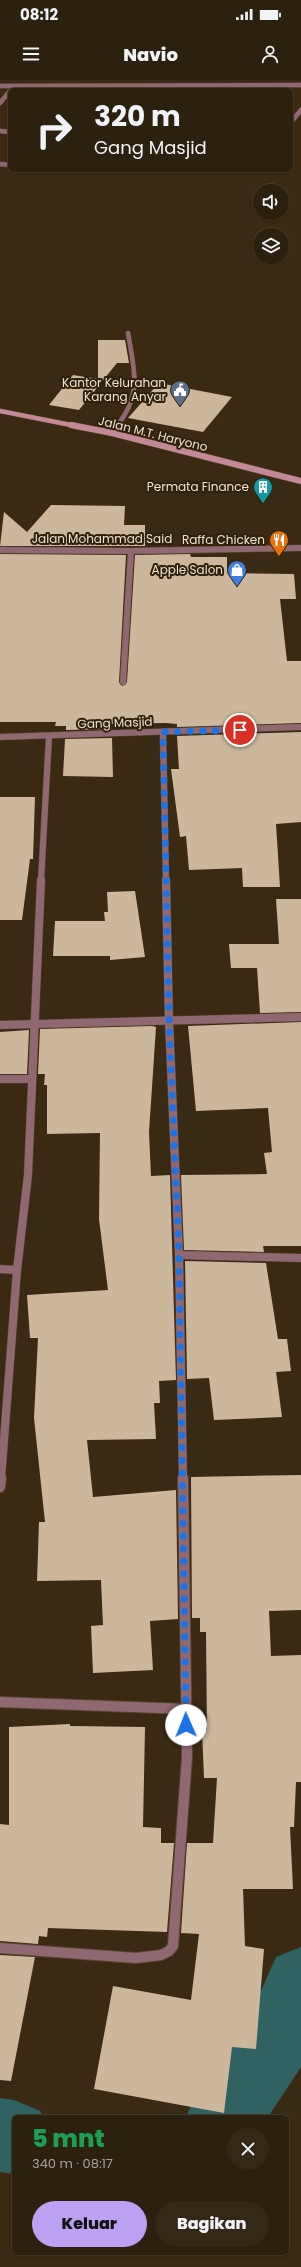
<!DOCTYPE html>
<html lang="id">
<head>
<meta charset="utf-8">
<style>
	body { margin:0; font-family:Poppins,sans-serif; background:#342817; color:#f1f3f6; height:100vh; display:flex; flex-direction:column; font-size:15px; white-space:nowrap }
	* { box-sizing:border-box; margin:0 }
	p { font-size:13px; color:#a6a39e }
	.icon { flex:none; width:22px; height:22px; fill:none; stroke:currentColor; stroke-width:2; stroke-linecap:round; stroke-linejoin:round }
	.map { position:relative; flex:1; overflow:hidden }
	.panel { position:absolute; left:12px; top:2035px; width:277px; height:140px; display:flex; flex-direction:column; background:#2c200e; border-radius:6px; box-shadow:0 1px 3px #0004,0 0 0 1px #483e2e }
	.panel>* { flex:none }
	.top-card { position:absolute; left:8px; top:8px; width:285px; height:84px; border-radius:6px; box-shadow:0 1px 3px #0004,0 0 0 1px #483e2e; background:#2c200e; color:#f1f3f6; overflow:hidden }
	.fabs { position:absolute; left:253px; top:104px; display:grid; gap:8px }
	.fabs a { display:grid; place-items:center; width:36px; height:36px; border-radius:50%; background:#2c200e; box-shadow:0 1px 3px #0004,0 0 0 1px #483e2e; font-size:20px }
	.pin { position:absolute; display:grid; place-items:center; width:34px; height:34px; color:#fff; margin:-17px; border:2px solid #fff; border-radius:50%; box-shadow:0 1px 4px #0007 }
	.me { position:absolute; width:44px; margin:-22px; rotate:359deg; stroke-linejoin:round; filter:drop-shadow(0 0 3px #0008) }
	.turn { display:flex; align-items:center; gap:14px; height:84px; padding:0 20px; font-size:18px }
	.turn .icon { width:52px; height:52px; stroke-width:2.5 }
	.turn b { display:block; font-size:28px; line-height:34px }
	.round { display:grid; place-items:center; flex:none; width:42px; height:42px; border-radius:21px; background:#342817 }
	.head { display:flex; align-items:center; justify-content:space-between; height:68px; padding:0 20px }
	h1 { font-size:24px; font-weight:800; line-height:30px; color:#1e9e55 }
	.cta { display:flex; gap:8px; margin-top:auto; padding:8px 20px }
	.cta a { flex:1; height:46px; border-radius:24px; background:#bca0f2; color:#111; font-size:16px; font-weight:800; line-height:46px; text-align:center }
	.cta a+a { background:#342817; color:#f1f3f6 }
	.status { display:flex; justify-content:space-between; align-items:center; height:28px; padding:0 20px; background:#2c200e; direction:ltr }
	.status svg { height:11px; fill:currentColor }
	header { display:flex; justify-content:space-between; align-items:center; height:52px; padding:0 20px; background:#2c200e; font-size:18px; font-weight:800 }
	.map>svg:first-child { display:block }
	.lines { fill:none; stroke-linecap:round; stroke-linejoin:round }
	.river { fill:#306263; fill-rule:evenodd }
	.building { fill:#ccb79c }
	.minor-far3-casing { stroke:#574732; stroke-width:5 }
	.minor-far2-casing { stroke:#574732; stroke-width:7 }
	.minor-far1-casing { stroke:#574732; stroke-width:9 }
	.minor-casing { stroke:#574732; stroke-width:12 }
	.tertiary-casing { stroke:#574732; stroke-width:7 }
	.secondary-far1-casing { stroke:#574732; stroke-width:5 }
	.secondary-casing { stroke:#574732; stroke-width:7 }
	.minor-far3 { stroke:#8f6871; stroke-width:4.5 }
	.minor-far2 { stroke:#8f6871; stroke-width:6 }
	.minor-far1 { stroke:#8f6871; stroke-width:8 }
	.minor { stroke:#8f6871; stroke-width:10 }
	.tertiary { stroke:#8f6871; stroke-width:6 }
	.secondary-far1 { stroke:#c58897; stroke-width:4.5 }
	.secondary { stroke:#c58897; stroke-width:6 }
	.route { stroke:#1a73e8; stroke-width:7; stroke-dasharray:0 12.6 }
	.labels { text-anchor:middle; stroke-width:4; stroke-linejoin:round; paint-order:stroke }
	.far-poi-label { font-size:12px; fill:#ede2d4; stroke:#312109; text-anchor:end }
	.far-street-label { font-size:12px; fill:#ede2d4; stroke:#312109 }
</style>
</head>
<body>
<div class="status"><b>08:12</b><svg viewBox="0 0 49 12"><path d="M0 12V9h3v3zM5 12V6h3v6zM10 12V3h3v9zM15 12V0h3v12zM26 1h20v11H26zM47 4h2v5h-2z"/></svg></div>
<header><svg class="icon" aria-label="menu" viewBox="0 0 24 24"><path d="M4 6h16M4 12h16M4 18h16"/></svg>Navio<svg class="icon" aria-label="person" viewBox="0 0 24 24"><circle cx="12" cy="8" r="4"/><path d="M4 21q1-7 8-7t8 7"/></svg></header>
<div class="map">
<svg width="301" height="2187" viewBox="0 0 301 2187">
	<rect width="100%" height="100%" fill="#3b2a13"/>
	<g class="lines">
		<g class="river">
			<path d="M301,1867v120l-33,50h-82l11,-26 55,-80 24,-54z"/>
			<path d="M0,2018l14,2 26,11 3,6h-29v57l-14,-2z"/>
		</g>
	</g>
	<g class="building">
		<path d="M98,260h27l4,23h-12l-38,47 -30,-5 24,-30 25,4z"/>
		<path d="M159,303l73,14 -29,35 -75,-14z"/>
		<path d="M51,425l74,1 -1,19h21v21h-145l4,-34 23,20z"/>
		<path d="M0,474l126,1 -7,127 3,4 5,-4 8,-127 55,-1 1,3h36v16l67,1 2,25h-16l7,62h14v62l-124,4v-3l-11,-1 -55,1 1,5 -46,1v-4h-11l1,-4h-56z"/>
		<path d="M301,652v90l-25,2 4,63h-37l-1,-19 -53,2 -3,-34 -6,1 -9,-68h8l-2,-33z"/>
		<path d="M112,658l1,39 -50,-1 2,-37z"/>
		<path d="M0,717h35l-2,62h-3l-8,61h-22z"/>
		<path d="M135,811l10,66 -35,3v-4h-57l2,-35h50l-1,-9h4l-1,-20z"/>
		<path d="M276,819h25v113l-41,1 -3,-45h-26l-2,-24h50z"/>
		<path d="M301,942v224h-38l1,6 -80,-2 -3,-75 86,-1 -3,-21 8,-1 -4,-44 -72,3 -8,-85z"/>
		<path d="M152,946l4,1 -7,105 2,44 19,-1 6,205 -17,1 1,22h-6l2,36 -69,1 6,57 83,-7 2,129 -28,2 3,49 -60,3 -2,-47 12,-1 -2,-45 -64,1 2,-59h6l-11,-104 4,-80h-8l-3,-43 81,-5 -9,-71 1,-86 -53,1v-49h-3l1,-11h-7l2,-45z"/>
		<path d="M29,950l-2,44h-27v-42z"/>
		<path d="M185,1181l81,2 12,76h9l4,32 -15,1 6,45 -68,3 -5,-42 -22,1z"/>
		<path d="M301,1395v135l-32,1 2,45 30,-1v127h-5l-2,45h-4l3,62h-50l2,57 19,3 -8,100 -24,-2 -8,66 -130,-24 19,-103 78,14 8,-66 -18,-1 6,-90h26l4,-65h-13l-2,-48h5l-1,-98h-6v-14h-8l-1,-141z"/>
		<path d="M70,1644v2l75,1 -2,100 18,1v15h13l-7,89 -119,-4 -1,9 -8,-1 -1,8 -38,-3v-117l9,1v-98z"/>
		<path d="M0,1875l35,2 -24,124 -11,-1z"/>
	</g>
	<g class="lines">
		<defs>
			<g id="minor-far3">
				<path d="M0,6l301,-1"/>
				<path d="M0,23l10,-12"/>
				<path d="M291,42l10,-12"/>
				<path d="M0,51l10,1"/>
				<path d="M0,84l10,1"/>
				<path d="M117,346c26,-33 17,-55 11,-93"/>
			</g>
			<g id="minor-far2">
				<path d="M112,353l6,-8"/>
				<path d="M123,602l8,-131"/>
				<path d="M163,652l3,149"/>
				<path d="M0,657l301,-10"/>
				<path d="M41,801l8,-145"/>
			</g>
			<g id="minor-far1">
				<path d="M166,800l3,140 10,235 4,224"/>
				<path d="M0,945l301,-8"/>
				<path d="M0,999h31"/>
				<path d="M179,1175l122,3"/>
				<path d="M0,1189l17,1"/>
				<path d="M1,1399l16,-209 11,-95 13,-295"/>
			</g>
			<g id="minor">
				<path d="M0,1407l1,-9"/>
				<path d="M0,1622l186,7"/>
				<path d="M0,1868l136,10 25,-3 8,-4 4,-5 14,-189 -4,-279"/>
			</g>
			<path id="tertiary" d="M0,470l131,1 170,-3"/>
			<path id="secondary-far1" d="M0,331l76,15"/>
			<path id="secondary" d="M71,345l41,8 189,48"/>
		</defs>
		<use href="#minor-far3" class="minor-far3-casing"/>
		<use href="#minor-far2" class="minor-far2-casing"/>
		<use href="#minor-far1" class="minor-far1-casing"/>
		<use href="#minor" class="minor-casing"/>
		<use href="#tertiary" class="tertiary-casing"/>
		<use href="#secondary-far1" class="secondary-far1-casing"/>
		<use href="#secondary" class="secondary-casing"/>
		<use href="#minor-far3" class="minor-far3"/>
		<use href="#minor-far2" class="minor-far2"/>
		<use href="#minor-far1" class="minor-far1"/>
		<use href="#minor" class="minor"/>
		<use href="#tertiary" class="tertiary"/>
		<use href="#secondary-far1" class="secondary-far1"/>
		<use href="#secondary" class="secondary"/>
	</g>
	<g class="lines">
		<path class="route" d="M186,1645l-7,-470 -10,-235 -6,-288 77,-2"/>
	</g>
	<defs>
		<symbol id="civic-pin" viewBox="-11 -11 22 30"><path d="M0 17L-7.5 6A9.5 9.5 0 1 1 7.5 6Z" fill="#5c6f8a" stroke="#312109"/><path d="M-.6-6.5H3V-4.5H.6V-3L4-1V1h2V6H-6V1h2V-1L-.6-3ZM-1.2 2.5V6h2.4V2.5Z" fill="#fff"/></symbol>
		<symbol id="building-pin" viewBox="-11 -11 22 30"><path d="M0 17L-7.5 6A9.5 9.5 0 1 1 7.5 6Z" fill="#0f9aa8" stroke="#312109"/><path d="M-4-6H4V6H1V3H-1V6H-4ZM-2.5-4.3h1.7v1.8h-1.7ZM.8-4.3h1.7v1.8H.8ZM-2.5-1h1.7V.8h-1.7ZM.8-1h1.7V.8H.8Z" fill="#fff"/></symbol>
		<symbol id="restaurant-pin" viewBox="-11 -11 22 30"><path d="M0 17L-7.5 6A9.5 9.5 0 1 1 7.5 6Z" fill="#e8710a" stroke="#312109"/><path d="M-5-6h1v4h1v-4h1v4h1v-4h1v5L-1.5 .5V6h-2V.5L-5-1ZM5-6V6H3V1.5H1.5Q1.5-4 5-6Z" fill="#fff"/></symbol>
		<symbol id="shop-pin" viewBox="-11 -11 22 30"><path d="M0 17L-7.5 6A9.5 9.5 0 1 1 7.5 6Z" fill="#3f7fe0" stroke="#312109"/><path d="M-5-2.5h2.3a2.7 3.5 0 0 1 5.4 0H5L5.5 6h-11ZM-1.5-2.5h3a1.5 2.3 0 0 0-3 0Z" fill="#fff"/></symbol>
	</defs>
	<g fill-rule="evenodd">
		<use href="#civic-pin" x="169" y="299" width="22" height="30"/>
		<use href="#building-pin" x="252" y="396" width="22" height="30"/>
		<use href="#restaurant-pin" x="268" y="449" width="22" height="30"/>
		<use href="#shop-pin" x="226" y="479" width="22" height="30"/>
	</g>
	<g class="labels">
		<g class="far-poi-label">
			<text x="166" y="307">Kantor Kelurahan<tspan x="166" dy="14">Karang Anyar</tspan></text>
			<text x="249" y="411">Permata Finance</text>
			<text x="265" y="464">Raffa Chicken</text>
			<text x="223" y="494">Apple Salon</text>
		</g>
		<g class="far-street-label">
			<text transform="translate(153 354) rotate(14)" y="4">Jalan M.T. Haryono</text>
			<text x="102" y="463">Jalan Mohammad Said</text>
			<text transform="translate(115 643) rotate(-2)" y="4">Gang Masjid</text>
		</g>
	</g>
</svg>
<div class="fabs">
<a><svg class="icon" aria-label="sound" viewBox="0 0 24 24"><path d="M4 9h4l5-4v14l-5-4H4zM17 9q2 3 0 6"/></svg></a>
<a><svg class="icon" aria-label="layers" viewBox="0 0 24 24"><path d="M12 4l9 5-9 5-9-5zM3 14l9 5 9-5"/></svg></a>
</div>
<div class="pin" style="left:240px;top:650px;background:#d93025"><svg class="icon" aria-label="arrive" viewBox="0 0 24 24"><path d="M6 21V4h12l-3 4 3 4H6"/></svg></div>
<svg class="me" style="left:186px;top:1645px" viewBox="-20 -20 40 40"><circle r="19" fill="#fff"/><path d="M0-13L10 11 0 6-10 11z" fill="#1a73e8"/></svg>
<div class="top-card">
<div class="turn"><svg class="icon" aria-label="right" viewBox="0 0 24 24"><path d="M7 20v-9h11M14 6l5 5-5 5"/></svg><div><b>320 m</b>Gang Masjid</div></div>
</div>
<section class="panel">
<div class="head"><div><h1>5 mnt</h1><p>340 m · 08:17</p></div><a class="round"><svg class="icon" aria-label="close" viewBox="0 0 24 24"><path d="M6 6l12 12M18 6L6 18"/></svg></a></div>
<div class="cta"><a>Keluar</a><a>Bagikan</a></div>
</section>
</div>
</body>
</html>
